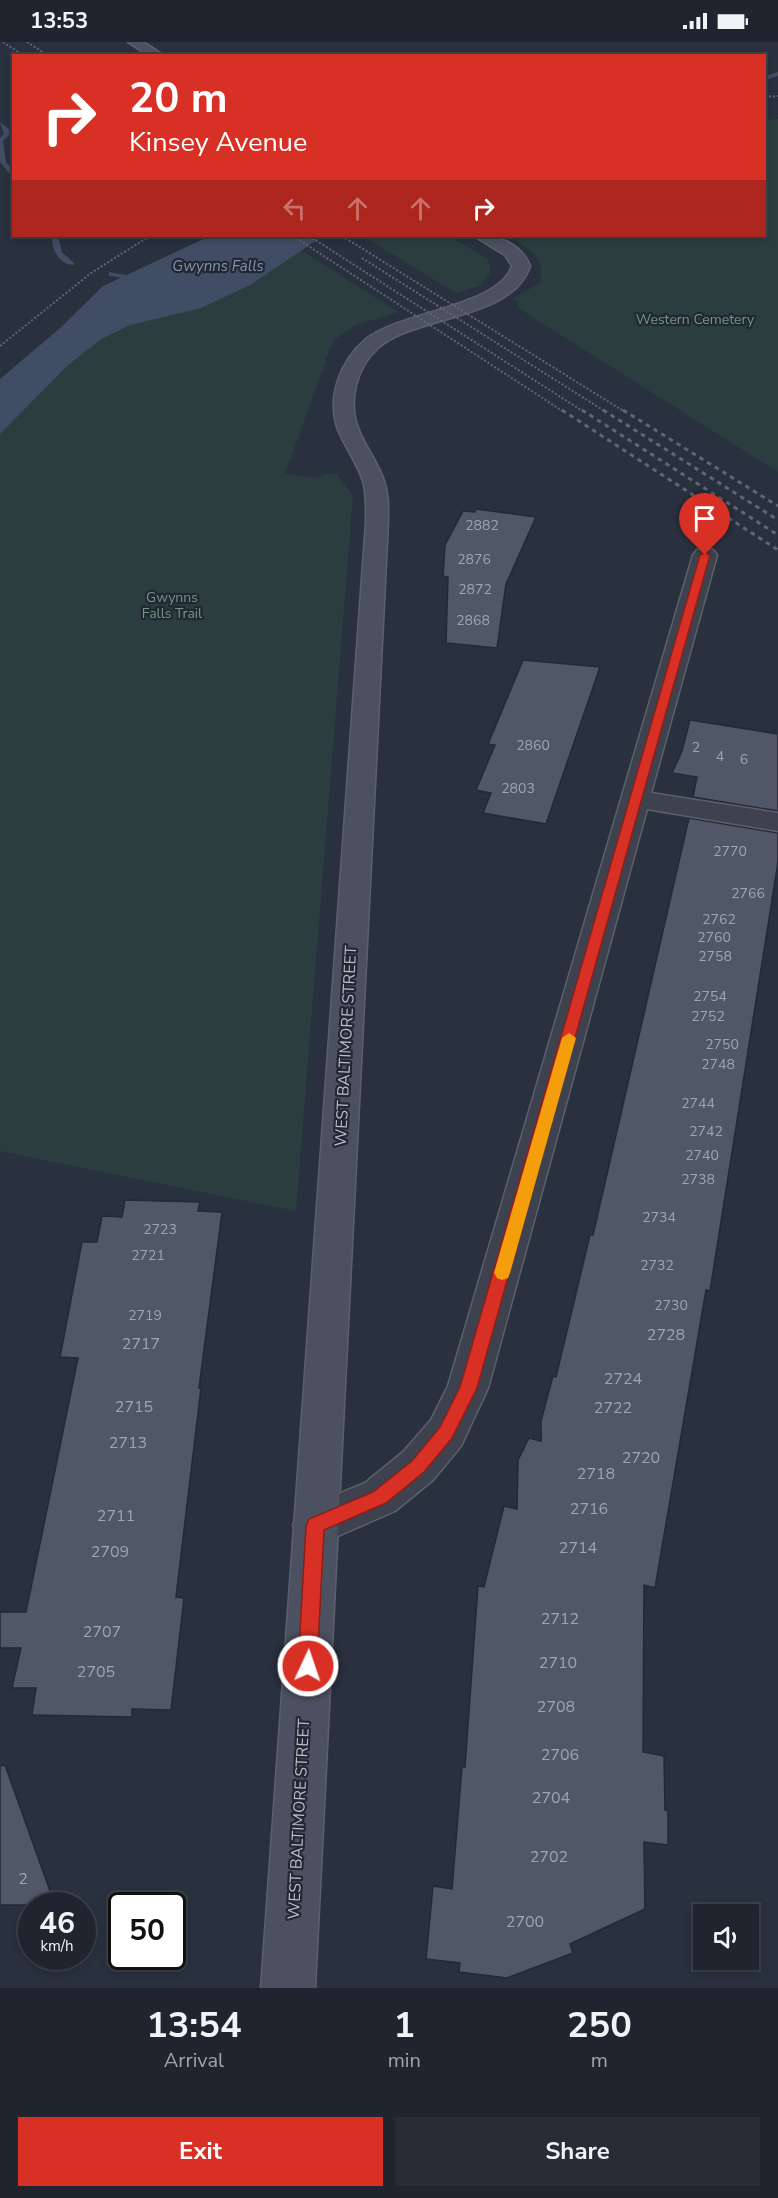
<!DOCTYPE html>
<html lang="en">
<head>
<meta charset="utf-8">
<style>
	body { margin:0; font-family:"Nunito Sans",sans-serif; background:#272c36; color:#f1f3f6; height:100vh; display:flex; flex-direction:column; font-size:22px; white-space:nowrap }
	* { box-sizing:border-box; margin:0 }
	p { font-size:20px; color:#a1a4aa }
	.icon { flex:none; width:33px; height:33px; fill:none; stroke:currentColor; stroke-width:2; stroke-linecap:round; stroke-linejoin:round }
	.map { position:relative; height:1946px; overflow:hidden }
	.sheet { display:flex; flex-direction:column; background:#1f242e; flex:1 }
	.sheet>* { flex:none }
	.guide { position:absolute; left:12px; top:12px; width:754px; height:183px; border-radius:0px; box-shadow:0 3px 9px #0003,0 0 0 2px #3c414a; background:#d93025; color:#fff; overflow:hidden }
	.buttons { position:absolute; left:693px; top:1862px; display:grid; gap:12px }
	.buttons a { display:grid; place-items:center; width:66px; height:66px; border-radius:0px; background:#1f242e; box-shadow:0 3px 9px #0003,0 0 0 2px #3c414a; font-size:30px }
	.speed { position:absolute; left:18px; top:1850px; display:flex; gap:12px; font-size:30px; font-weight:700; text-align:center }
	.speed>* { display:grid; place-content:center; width:78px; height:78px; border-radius:50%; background:#1f242e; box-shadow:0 3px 9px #0003,0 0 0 2px #3c414a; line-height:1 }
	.speed small { font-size:15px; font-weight:400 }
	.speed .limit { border:3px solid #111; border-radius:9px; background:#fff; color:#111 }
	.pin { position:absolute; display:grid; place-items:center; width:51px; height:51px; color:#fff; margin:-62px -26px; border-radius:50% 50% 50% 0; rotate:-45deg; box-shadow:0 0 6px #0007 }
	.pin .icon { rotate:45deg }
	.me { position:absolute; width:66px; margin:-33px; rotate:3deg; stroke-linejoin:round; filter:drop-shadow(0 0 4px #0008) }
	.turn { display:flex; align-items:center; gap:21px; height:126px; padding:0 18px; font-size:27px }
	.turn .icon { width:78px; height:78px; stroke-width:2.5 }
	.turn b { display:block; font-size:42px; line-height:51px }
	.lanes { display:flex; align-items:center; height:57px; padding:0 18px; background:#0003; justify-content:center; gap:30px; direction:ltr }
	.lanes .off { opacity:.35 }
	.eta { display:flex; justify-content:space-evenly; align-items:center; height:102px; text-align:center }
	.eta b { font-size:36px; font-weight:700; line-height:42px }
	.primary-button { display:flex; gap:12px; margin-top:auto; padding:12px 18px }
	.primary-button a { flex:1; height:69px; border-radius:0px; background:#d93025; color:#fff; font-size:24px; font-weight:700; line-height:69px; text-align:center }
	.primary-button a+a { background:#272c36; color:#f1f3f6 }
	.status { display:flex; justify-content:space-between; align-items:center; height:42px; padding:0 30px; background:#1f242e; direction:ltr }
	.status svg { height:16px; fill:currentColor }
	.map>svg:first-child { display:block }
	.green { fill:#2c3d40 }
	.water { fill:#414d65 }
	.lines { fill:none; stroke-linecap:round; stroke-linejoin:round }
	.stream { fill:#414d65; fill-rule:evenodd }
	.building { fill:#505766; stroke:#242936; stroke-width:1.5 }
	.street-casing { stroke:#5b606c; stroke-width:3 }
	.secondary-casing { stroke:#5b606c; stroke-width:3 }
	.street { fill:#3d424e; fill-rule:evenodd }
	.secondary { fill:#4c5161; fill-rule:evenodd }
	.rail-far1 { stroke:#606675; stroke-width:2; stroke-dasharray:2 2; stroke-linecap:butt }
	.rail { stroke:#606675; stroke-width:3; stroke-dasharray:4.5 4.5; stroke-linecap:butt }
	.route { fill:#d93025; stroke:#8d1f18; stroke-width:1.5 }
	.slow { fill:#f59e0b }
	.labels { text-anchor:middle; stroke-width:4.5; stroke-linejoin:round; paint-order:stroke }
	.far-park-label { font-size:14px; fill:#74977f; stroke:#222734 }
	.number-label { font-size:14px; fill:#a0a4b0 }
	.far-water-label { font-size:15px; font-style:italic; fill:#8592ac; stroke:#222734 }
	.street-label { font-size:16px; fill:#babec9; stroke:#222734 }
	.near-number-label { font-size:16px; fill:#a0a4b0 }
</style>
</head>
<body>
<div class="status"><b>13:53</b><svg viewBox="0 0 49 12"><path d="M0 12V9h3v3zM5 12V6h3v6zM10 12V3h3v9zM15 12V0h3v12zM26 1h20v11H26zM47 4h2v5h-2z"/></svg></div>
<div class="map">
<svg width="778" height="1946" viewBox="0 0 778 1946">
	<rect width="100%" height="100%" fill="#29303e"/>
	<g class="green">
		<path d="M778,77v353l-260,-164v-7l-6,-2 28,-16c5,-23 -6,-30 -23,-42l3,-4 -3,-1h248v-116z"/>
		<path d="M279,194l119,76 -45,14 -20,15 -48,133 32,4 8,-4h12l16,22 -57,715 -296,-60v-748l43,-40z"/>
		<path d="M363,194h86l39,23 3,14 -12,13 -23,7z"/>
	</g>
	<path class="water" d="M210,194h113l-73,49 -49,23 -71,17 -29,14 -34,27 -67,68v-55l59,-50 44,-43z"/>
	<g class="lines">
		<g class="stream">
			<path d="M778,30v4l-13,4v-4z"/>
			<path d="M0,80l9,7 1,5 -7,7 3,21 8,10v7l-14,-17v-24l4,-4z"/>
			<path d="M52,194h6l4,16 12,11v2c-14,0 -23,-15 -22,-29z"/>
			<path d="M109,230l33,6 4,2 -4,2 -30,-6h-3z"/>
		</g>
	</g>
	<g class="building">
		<path d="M476,467l60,8 -30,67 -9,64 -51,-5 2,-66 -5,-1 2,-31 18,-34 12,1z"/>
		<path d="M523,618l77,7 -54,157 -63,-11 8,-20 -15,-3 19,-45 -7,-1z"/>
		<path d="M690,678l88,14v77l-85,-14 4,-20 -25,-4 10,-22z"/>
		<path d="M689,776l89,15v29l-68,429 -4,-1 -51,298 -11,-3 -1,167 21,4 1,54h3v35l-24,-3 1,67 -75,35 3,9 -66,25 -48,-6 1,-9 -34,-4 7,-73 19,3 10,-122h3l13,-181 6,1 20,-81 13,3 1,-49 11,-22 12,3v-20l12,-45 3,1 34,-142h3z"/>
		<path d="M125,1158l75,2 -2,9 24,1 -23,176h2l-25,209 8,1 -13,112 -39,-1v8l-100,-2 4,-27h-24l9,-40h-21v-36h26l52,-254 -18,-1 22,-115h15l5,-26 20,1z"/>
		<path d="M5,1723l50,140h-55v-139z"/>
	</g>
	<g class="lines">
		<defs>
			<path id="street" d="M705,506l8,2 4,5 -66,238 127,20v18l-131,-22 -159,579 -27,58 -28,34 -38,31 -80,35 -15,-6 -7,-15 7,-15 65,-27 38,-31 28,-32 17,-34 245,-831 4,-5z"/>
			<g id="secondary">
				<path d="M128,0h15l22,14h-16z"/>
				<path d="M474,194c22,-2 47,7 56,30 -17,54 -115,49 -152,82 -22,20 -30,53 -20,80 7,19 20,34 26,53 5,14 4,27 4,41l-73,1466h-54l105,-1466c0,-14 1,-27 -3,-41 -6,-19 -19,-35 -26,-54 -10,-31 4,-66 28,-87 32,-28 134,-33 147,-74l-7,-11z"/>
			</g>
		</defs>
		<use href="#street" class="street-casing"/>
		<use href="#secondary" class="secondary-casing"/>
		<use href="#street" class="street"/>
		<use href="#secondary" class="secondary"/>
		<g class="rail-far1">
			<path d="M3,0l21,14"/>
			<path d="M27,0l22,14"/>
			<path d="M765,55l13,-1"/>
			<path d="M293,194l271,176"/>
			<path d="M309,194l275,176"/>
			<path d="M342,194l283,176"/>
			<path d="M362,216l244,154"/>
			<path d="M0,304l91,-73 59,-37"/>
		</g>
		<g class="rail">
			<path d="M562,368l216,140"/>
			<path d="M582,368l196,125"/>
			<path d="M603,368l175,110"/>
			<path d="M623,368l155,96"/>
		</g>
	</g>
	<path class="route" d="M705,510l5,3 -233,833 -25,50 -28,34 -38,31 -62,27 -7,136 -3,7 -6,3 -7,-3 -3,-7 8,-140 3,-7 64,-27 39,-31 28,-34 20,-40 240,-832z"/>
	<path class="slow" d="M569,991l7,5 -66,235 -2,5 -6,2 -5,-2 -3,-5 68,-235z"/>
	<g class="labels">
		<g class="far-park-label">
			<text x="695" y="282">Western Cemetery</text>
			<text x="172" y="560">Gwynns<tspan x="172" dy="16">Falls Trail</tspan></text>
		</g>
		<g class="number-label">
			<text x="482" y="488">2882</text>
			<text x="474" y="522">2876</text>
			<text x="475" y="552">2872</text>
			<text x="473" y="583">2868</text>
			<text x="533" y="708">2860</text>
			<text x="696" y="710">2</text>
			<text x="720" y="719">4</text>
			<text x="744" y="722">6</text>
			<text x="518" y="751">2803</text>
			<text x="730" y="814">2770</text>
			<text x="748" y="856">2766</text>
			<text x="719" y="882">2762</text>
			<text x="714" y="900">2760</text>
			<text x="715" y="919">2758</text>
			<text x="710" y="959">2754</text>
			<text x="708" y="979">2752</text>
			<text x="722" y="1007">2750</text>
			<text x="718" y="1027">2748</text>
			<text x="698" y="1066">2744</text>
			<text x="706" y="1094">2742</text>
			<text x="702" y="1118">2740</text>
			<text x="698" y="1142">2738</text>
			<text x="659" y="1180">2734</text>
			<text x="160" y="1192">2723</text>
			<text x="148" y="1218">2721</text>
			<text x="657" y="1228">2732</text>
			<text x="671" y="1268">2730</text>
			<text x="145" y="1278">2719</text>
		</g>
		<g class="far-water-label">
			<text x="218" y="229">Gwynns Falls</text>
		</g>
		<g class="street-label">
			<text transform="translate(345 1004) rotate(-87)" y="6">WEST BALTIMORE STREET</text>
			<text transform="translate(298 1777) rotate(-87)" y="6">WEST BALTIMORE STREET</text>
		</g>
		<g class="near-number-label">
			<text x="666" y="1298">2728</text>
			<text x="141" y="1307">2717</text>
			<text x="623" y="1342">2724</text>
			<text x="134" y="1370">2715</text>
			<text x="613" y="1371">2722</text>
			<text x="128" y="1406">2713</text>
			<text x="641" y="1421">2720</text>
			<text x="596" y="1437">2718</text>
			<text x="589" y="1472">2716</text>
			<text x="116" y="1479">2711</text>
			<text x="578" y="1511">2714</text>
			<text x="110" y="1515">2709</text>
			<text x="560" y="1582">2712</text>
			<text x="102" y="1595">2707</text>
			<text x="558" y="1626">2710</text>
			<text x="96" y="1635">2705</text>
			<text x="556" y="1670">2708</text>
			<text x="560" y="1718">2706</text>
			<text x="551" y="1761">2704</text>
			<text x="549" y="1820">2702</text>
			<text x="23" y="1842">2</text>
			<text x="525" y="1885">2700</text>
		</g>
	</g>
</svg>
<div class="buttons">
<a><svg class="icon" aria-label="sound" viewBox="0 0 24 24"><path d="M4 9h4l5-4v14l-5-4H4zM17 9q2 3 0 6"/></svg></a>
</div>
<div class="speed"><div>46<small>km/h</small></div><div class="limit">50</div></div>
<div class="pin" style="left:705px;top:513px;background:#d93025"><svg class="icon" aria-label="arrive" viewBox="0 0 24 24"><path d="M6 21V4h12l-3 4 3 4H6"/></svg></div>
<svg class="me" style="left:308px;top:1624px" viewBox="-20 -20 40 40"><circle r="17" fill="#d93025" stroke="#fff" stroke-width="3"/><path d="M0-11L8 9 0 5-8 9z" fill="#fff"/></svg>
<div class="guide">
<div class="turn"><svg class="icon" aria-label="right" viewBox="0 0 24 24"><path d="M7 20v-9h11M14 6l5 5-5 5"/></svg><div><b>20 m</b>Kinsey Avenue</div></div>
<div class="lanes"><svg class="icon off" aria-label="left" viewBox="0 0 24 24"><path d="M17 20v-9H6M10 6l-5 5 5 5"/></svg><svg class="icon off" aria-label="ahead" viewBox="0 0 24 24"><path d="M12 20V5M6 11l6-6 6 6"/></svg><svg class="icon off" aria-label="ahead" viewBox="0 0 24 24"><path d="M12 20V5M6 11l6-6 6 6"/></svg><svg class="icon" aria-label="right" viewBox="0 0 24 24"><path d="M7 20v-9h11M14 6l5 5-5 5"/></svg></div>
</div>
</div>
<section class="sheet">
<div class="eta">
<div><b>13:54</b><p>Arrival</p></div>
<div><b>1</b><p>min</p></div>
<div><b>250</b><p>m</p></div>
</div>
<div class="primary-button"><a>Exit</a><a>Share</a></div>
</section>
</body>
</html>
